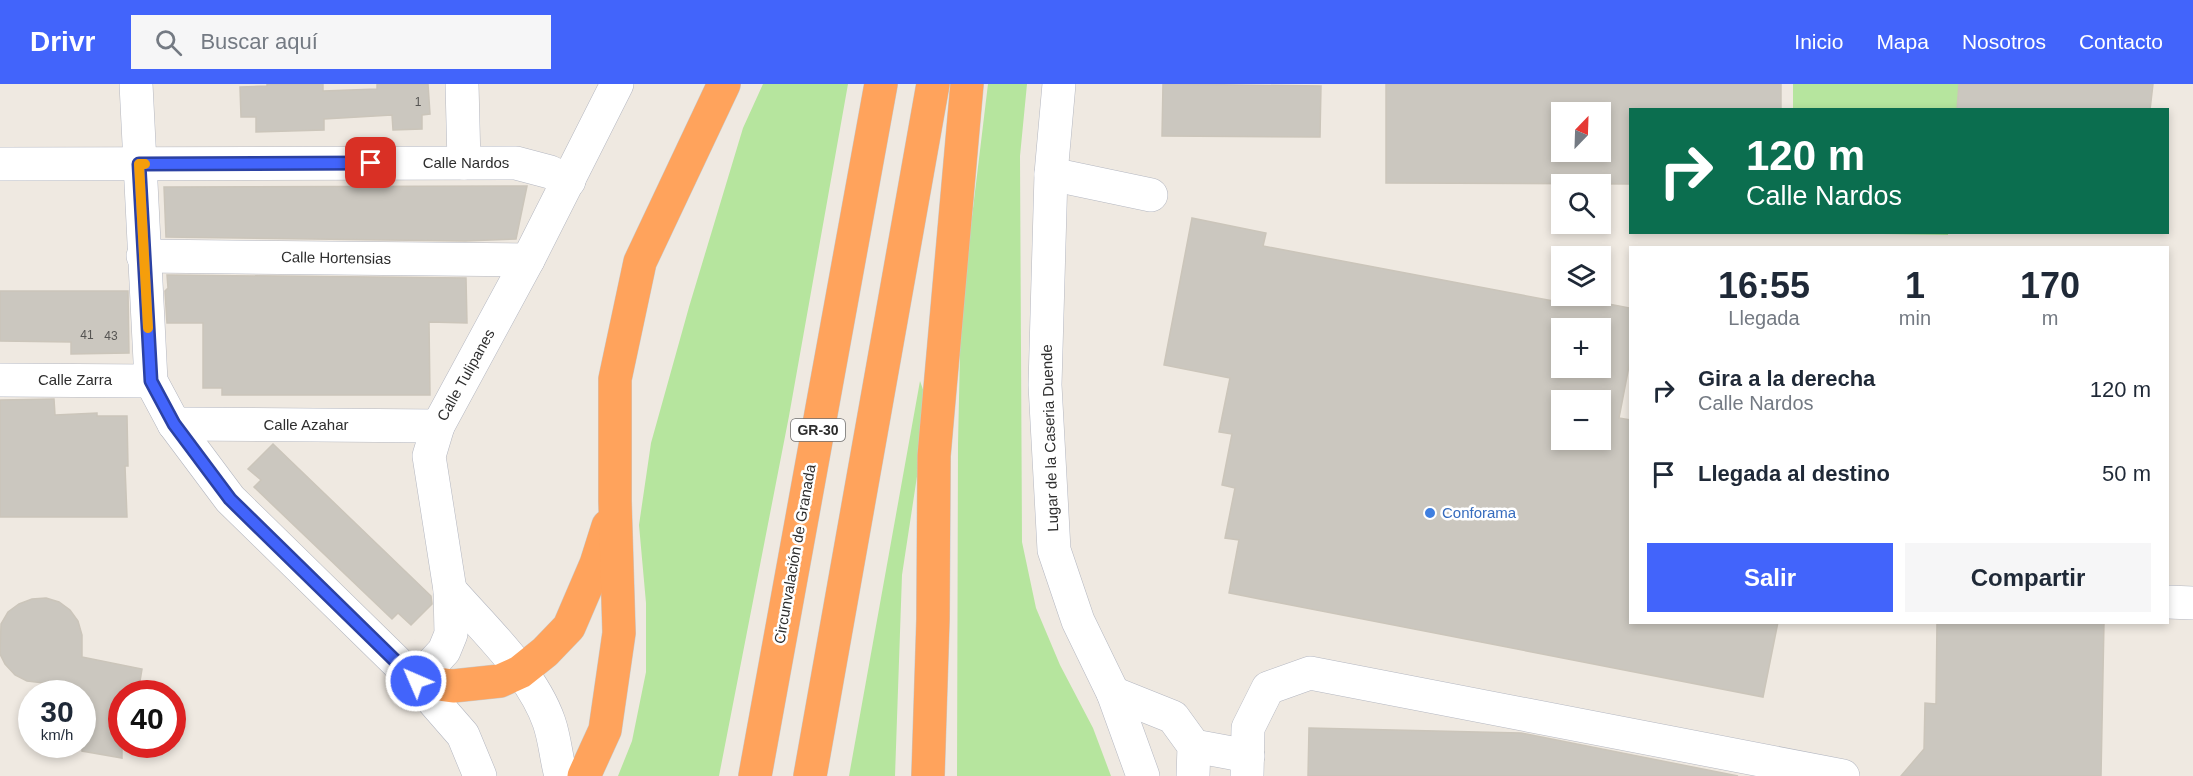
<!DOCTYPE html>
<html lang="es">
<head>
<meta charset="utf-8">
<style>
	body { margin:0; font-family:Arial,sans-serif; background:#f6f6f7; color:#1f2937; height:100vh; display:flex; flex-direction:column; font-size:22px; white-space:nowrap }
	* { box-sizing:border-box; margin:0 }
	p { font-size:20px; color:#747a83 }
	.icon { flex:none; width:33px; height:33px; fill:none; stroke:currentColor; stroke-width:2; stroke-linecap:round; stroke-linejoin:round }
	.map { position:relative; flex:1; overflow:hidden }
	.panel { position:absolute; left:1629px; top:162px; width:540px; height:378px; display:flex; flex-direction:column; background:#fff; border-radius:0px; box-shadow:0 3px 9px #0003 }
	.panel>* { flex:none }
	.top-card { position:absolute; left:1629px; top:24px; width:540px; height:126px; border-radius:0px; box-shadow:0 3px 9px #0003; background:#0b6e4f; color:#fff; overflow:hidden }
	.needle { width:39px; rotate:23deg }
	.fabs { position:absolute; left:1551px; top:18px; display:grid; gap:12px }
	.fabs a { display:grid; place-items:center; width:60px; height:60px; border-radius:0px; background:#fff; box-shadow:0 3px 9px #0003; font-size:30px }
	.speed { position:absolute; left:18px; top:596px; display:flex; gap:12px; font-size:30px; font-weight:700; text-align:center }
	.speed>* { display:grid; place-content:center; width:78px; height:78px; border-radius:50%; background:#fff; box-shadow:0 3px 9px #0003; line-height:1 }
	.speed small { font-size:15px; font-weight:400 }
	.speed .limit { border:9px solid #d22; background:#fff; color:#111 }
	.pin { position:absolute; display:grid; place-items:center; width:51px; height:51px; color:#fff; margin:-26px; border-radius:12px; box-shadow:0 3px 9px #0006 }
	.me { position:absolute; width:66px; margin:-33px; rotate:315deg; stroke-linejoin:round; filter:drop-shadow(0 0 4px #0008) }
	.turn { display:flex; align-items:center; gap:21px; height:126px; padding:0 18px; font-size:27px }
	.turn .icon { width:78px; height:78px; stroke-width:2.5 }
	.turn b { display:block; font-size:42px; line-height:51px }
	.eta { display:flex; justify-content:space-evenly; align-items:center; height:102px; text-align:center }
	.eta b { font-size:36px; font-weight:600; line-height:42px }
	.button { display:flex; gap:12px; margin-top:auto; padding:12px 18px }
	.button a { flex:1; height:69px; border-radius:0px; background:#4264fb; color:#fff; font-size:24px; font-weight:600; line-height:69px; text-align:center }
	.button a+a { background:#f6f6f7; color:#1f2937 }
	ul { padding:0; list-style:none }
	li { display:flex; align-items:center; gap:18px; height:84px; padding:0 18px }
	li div { flex:1 }
	li b { display:block; font-size:22px }
	li em { font-style:normal }
	header { display:flex; align-items:center; gap:36px; box-sizing:border-box; height:84px; padding:0 30px; background:#4264fb; color:#fff }
	header strong { font-size:28px }
	nav { display:flex; gap:33px; margin-inline-start:auto; font-size:21px }
	.search { width:420px; height:54px; background:#f6f6f7; display:flex; align-items:center; gap:15px; box-sizing:border-box; padding:0 21px; border-radius:0px; color:#747a83; font-size:22px }
	.map>svg:first-child { display:block }
	.green { fill:#b6e59e }
	.building { fill:#cbc7bf; stroke:#cbc5ba; stroke-width:1.5; fill-rule:evenodd }
	.lines { fill:none; stroke-linecap:round; stroke-linejoin:round }
	.minor-casing { stroke:#b4b7c1; stroke-width:34 }
	.highway-casing { stroke:#c9c9c9; stroke-width:34 }
	.minor { stroke:#fff; stroke-width:33 }
	.highway { stroke:#ffa35c; stroke-width:33 }
	.route-casing { stroke:#2b41a3; stroke-width:15 }
	.route { stroke:#4264fb; stroke-width:10 }
	.slow { stroke:#f59e0b; stroke-width:10 }
	.shop-dot { fill:#3f7fe0; stroke:#fff; stroke-width:2 }
	.labels { text-anchor:middle; stroke-width:5; stroke-linejoin:round; paint-order:stroke }
	.number-label { font-size:12px; fill:#555452 }
	.shield { fill:#fff; stroke:#6d6d6d; stroke-width:1.5 }
	.shield-label { font-size:14px; font-weight:bold; fill:#2e2e2e }
	.street-label { font-size:15px; fill:#2e2e2e; stroke:#fff }
	.shop-label { font-size:15px; fill:#366cbe; stroke:#fff; text-anchor:start }
</style>
</head>
<body>
<header>
<strong>Drivr</strong>
<div class="search"><svg class="icon" aria-label="search" viewBox="0 0 24 24"><circle cx="10" cy="10" r="6"/><path d="M15 15l6 6"/></svg>Buscar aquí</div>
<nav><a>Inicio</a><a>Mapa</a><a>Nosotros</a><a>Contacto</a></nav>
</header>
<div class="map">
<svg width="2193" height="692" viewBox="0 0 2193 692">
	<rect width="100%" height="100%" fill="#efe9e1"/>
	<g class="green">
		<path d="M763,0h85l-59,332 -70,360h-101l14,-35 14,-69v-69l-7,-78 12,-82 38,-136 54,-179z"/>
		<path d="M988,0h39l-7,72 2,386 14,66 24,57 33,63 18,48h-154l1,-332 3,-136z"/>
		<path d="M1793,0h166l-2,25h-164z"/>
		<path d="M1817,149h131v2z"/>
		<path d="M920,297l8,23 -26,171 -7,201h-46z"/>
	</g>
	<g class="building">
		<path d="M267,0h56v7l54,-2v-5h51l2,30 -8,1v14l-29,1 -1,-15 -68,4v11l-68,2v-15h-15l-1,-30 27,-1z"/>
		<path d="M1163,0l158,2 -1,51 -158,-1z"/>
		<path d="M1386,0h395v26h-151v74l-244,-1zM1562,28h38v40h-38z"/>
		<path d="M1959,0h194l-3,26h-193z"/>
		<path d="M527,102l-11,53 -51,2 -299,-4 -2,-50z"/>
		<path d="M1192,134l74,15 -3,13 301,57 2,-7h1l63,12v53l-11,57 11,2v202h148l-15,75 -534,-104 10,-53 -14,-2 10,-50 -13,-3 10,-51 -13,-2 11,-54 -66,-13zM1562,244h38v40h-38zM1562,316h38v40h-38z"/>
		<path d="M167,191l299,3 1,45 -38,-1 1,73h-208v-7h-19v-65h-36l-2,-32 3,-3z"/>
		<path d="M0,207h128l1,62 -58,1v-12l-71,-1z"/>
		<path d="M54,315l1,16 42,-2v3h30l1,50h-3l2,51h-127v-117z"/>
		<path d="M273,360l158,152 1,8 -21,21 -13,-12 -6,6 -138,-132 7,-7 -13,-11z"/>
		<path d="M46,514l13,4 11,8 8,11 4,14v22l60,12 -4,24h-16v65l-40,-7v-58h-14l2,-7 -43,-5 -12,-6 -10,-11 -5,-10 1,-30 7,-12 11,-8 13,-5z"/>
		<path d="M1937,538h167l-3,154h-200l23,-27 1,-46 11,1z"/>
		<path d="M1309,644l212,5 217,43h-430z"/>
	</g>
	<g class="lines">
		<defs>
			<g id="minor">
				<path d="M136,0l15,297 23,43 56,75 186,182 47,54 17,41"/>
				<path d="M462,0l2,79"/>
				<path d="M1059,0l-8,90 -6,211 9,165 24,71 35,72 30,83"/>
				<path d="M0,80l516,-1 34,9 19,9"/>
				<path d="M1051,90l100,21"/>
				<path d="M143,172l385,4"/>
				<path d="M0,296l151,1"/>
				<path d="M174,340l264,2"/>
				<path d="M450,506c34,39 82,83 99,132 6,17 7,36 12,54"/>
				<path d="M2168,518l25,1"/>
				<path d="M416,597l28,-30 7,-17 -1,-44 -21,-134 9,-30 90,-166 89,-176"/>
				<path d="M1113,609l60,24 21,29 -1,30"/>
				<path d="M1194,662l54,10"/>
				<path d="M1247,692l1,-48 20,-40 42,-15 533,103"/>
			</g>
			<g id="highway">
				<path d="M416,597l37,5 47,-5 20,-9 25,-20 24,-25 27,-63 12,-38"/>
				<path d="M584,692l21,-46 14,-97 -4,-132v-122l25,-117 84,-178"/>
				<path d="M755,692l126,-692"/>
				<path d="M810,692l123,-692"/>
				<path d="M928,692l5,-157 1,-163 33,-372"/>
			</g>
		</defs>
		<use href="#minor" class="minor-casing"/>
		<use href="#highway" class="highway-casing"/>
		<use href="#minor" class="minor"/>
		<use href="#highway" class="highway"/>
	</g>
	<g class="lines">
		<defs>
			<path id="route" d="M371,79l-232,1 12,217 23,43 56,75 186,182"/>
		</defs>
		<use href="#route" class="route-casing"/>
		<use href="#route" class="route"/>
		<path class="slow" d="M145,80h-6l9,164"/>
	</g>
	<circle class="shop-dot" cx="1430" cy="429" r="6"/>
	<g class="labels">
		<g class="number-label">
			<text x="418" y="22">1</text>
			<text x="87" y="255">41</text>
			<text x="111" y="256">43</text>
		</g>
		<rect class="shield" x="791" y="335" width="54" height="22" rx="4.5"/>
		<g class="shield-label">
			<text x="818" y="351">GR-30</text>
		</g>
		<g class="street-label">
			<text x="466" y="84">Calle Nardos</text>
			<text transform="translate(336 174) rotate(1)" y="5">Calle Hortensias</text>
			<text transform="translate(466 291) rotate(-61)" y="5">Calle Tulipanes</text>
			<text x="75" y="301">Calle Zarra</text>
			<text x="306" y="346">Calle Azahar</text>
			<text transform="translate(1050 354) rotate(-92)" y="5">Lugar de la Caseria Duende</text>
			<text transform="translate(795 470) rotate(-80)" y="5">Circunvalación de Granada</text>
		</g>
		<g class="shop-label">
			<text x="1442" y="434">Conforama</text>
		</g>
	</g>
</svg>
<div class="fabs">
<a><svg class="needle" viewBox="-14 -14 28 28"><path d="M0-13l5 13h-10z" fill="#e53935"/><path d="M0 13l5-13h-10z" fill="#747a83"/></svg></a>
<a><svg class="icon" aria-label="search" viewBox="0 0 24 24"><circle cx="10" cy="10" r="6"/><path d="M15 15l6 6"/></svg></a>
<a><svg class="icon" aria-label="layers" viewBox="0 0 24 24"><path d="M12 4l9 5-9 5-9-5zM3 14l9 5 9-5"/></svg></a>
<a>+</a>
<a>−</a>
</div>
<div class="speed"><div>30<small>km/h</small></div><div class="limit">40</div></div>
<div class="pin" style="left:371px;top:79px;background:#d93025"><svg class="icon" aria-label="arrive" viewBox="0 0 24 24"><path d="M6 21V4h12l-3 4 3 4H6"/></svg></div>
<svg class="me" style="left:416px;top:597px" viewBox="-20 -20 40 40"><circle r="17" fill="#4264fb" stroke="#fff" stroke-width="3"/><path d="M0-11L8 9 0 5-8 9z" fill="#fff"/></svg>
<div class="top-card">
<div class="turn"><svg class="icon" aria-label="right" viewBox="0 0 24 24"><path d="M7 20v-9h11M14 6l5 5-5 5"/></svg><div><b>120 m</b>Calle Nardos</div></div>
</div>
<section class="panel">
<div class="eta">
<div><b>16:55</b><p>Llegada</p></div>
<div><b>1</b><p>min</p></div>
<div><b>170</b><p>m</p></div>
</div>
<ul>
<li><svg class="icon" aria-label="right" viewBox="0 0 24 24"><path d="M7 20v-9h11M14 6l5 5-5 5"/></svg><div><b>Gira a la derecha</b><p>Calle Nardos</p></div><em>120 m</em></li>
<li><svg class="icon" aria-label="arrive" viewBox="0 0 24 24"><path d="M6 21V4h12l-3 4 3 4H6"/></svg><div><b>Llegada al destino</b></div><em>50 m</em></li>
</ul>
<div class="button"><a>Salir</a><a>Compartir</a></div>
</section>
</div>
</body>
</html>
